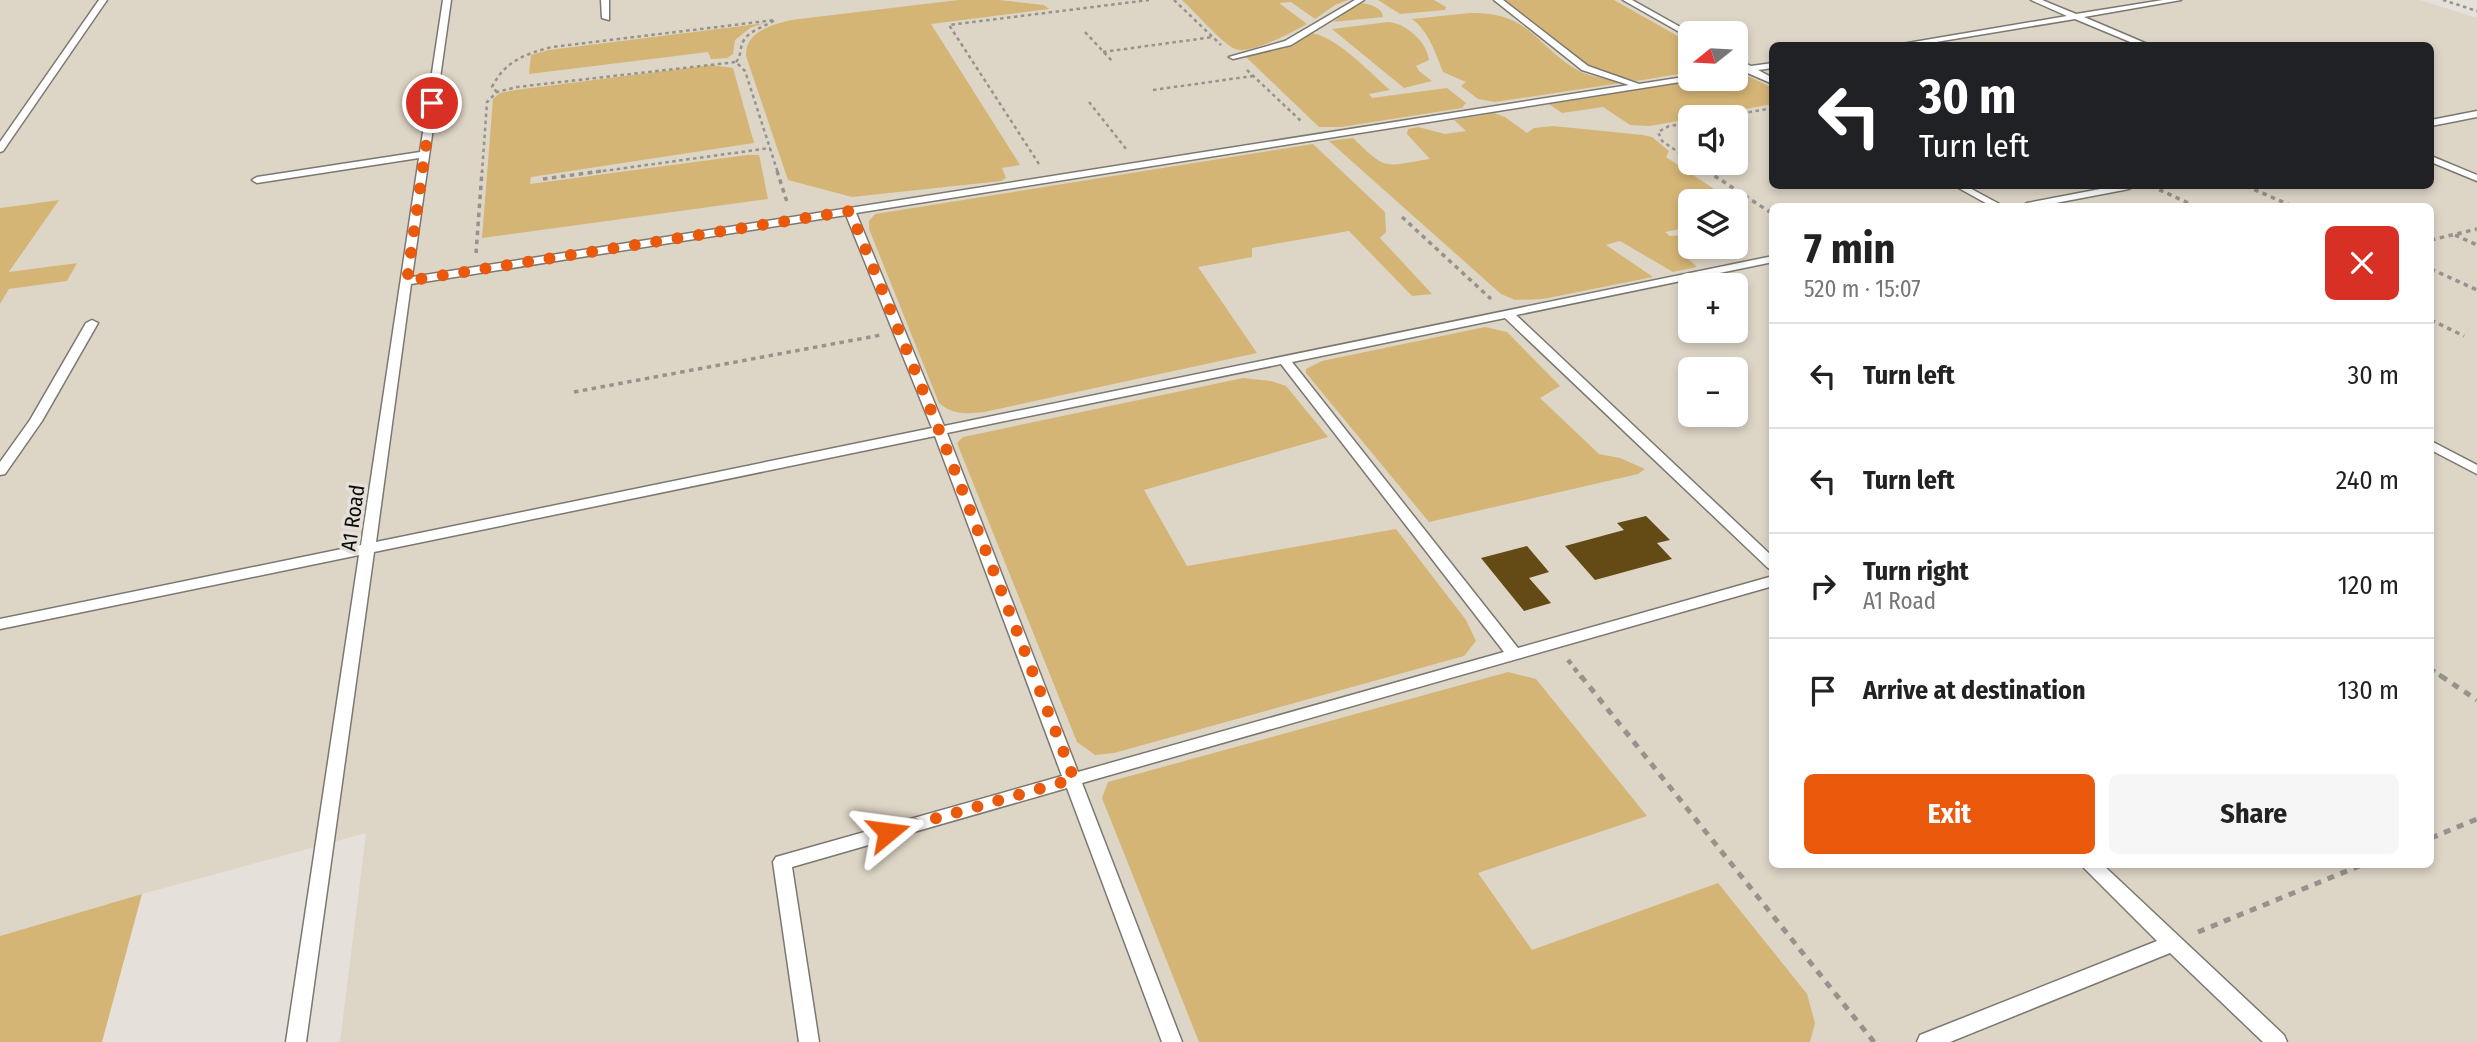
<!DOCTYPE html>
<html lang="en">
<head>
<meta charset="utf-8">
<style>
	body { margin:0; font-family:"Fira Sans Condensed",sans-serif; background:#f6f6f6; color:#222; height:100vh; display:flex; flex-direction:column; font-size:26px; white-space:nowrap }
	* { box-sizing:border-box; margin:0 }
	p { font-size:23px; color:#767676 }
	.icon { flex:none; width:38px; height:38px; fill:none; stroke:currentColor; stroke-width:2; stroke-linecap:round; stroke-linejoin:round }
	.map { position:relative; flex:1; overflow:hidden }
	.side { position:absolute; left:1769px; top:203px; width:665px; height:665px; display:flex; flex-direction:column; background:#fff; border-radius:10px; box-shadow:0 4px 10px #0003 }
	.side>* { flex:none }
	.hud { position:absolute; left:1769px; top:42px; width:665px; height:147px; border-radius:10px; box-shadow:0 4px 10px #0003; background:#202124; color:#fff; overflow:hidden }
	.needle { width:46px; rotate:252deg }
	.controls { position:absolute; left:1678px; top:21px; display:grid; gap:14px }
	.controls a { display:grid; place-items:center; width:70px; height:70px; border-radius:10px; background:#fff; box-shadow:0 4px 10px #0003; font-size:35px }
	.pin { position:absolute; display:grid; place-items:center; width:60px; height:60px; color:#fff; margin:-30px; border:4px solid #fff; border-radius:50%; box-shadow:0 2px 7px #0007 }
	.me { position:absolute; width:77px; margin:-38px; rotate:74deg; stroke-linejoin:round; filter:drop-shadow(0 0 5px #0008) }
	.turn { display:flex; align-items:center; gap:24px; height:147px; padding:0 35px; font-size:32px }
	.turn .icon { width:91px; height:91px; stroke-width:2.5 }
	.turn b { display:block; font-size:49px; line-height:60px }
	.round { display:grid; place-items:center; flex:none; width:74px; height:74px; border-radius:10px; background:#f6f6f6 }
	.summary { display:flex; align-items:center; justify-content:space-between; height:119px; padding:0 35px }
	h1 { font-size:42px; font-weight:700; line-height:52px }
	.cta { display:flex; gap:14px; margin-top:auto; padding:14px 35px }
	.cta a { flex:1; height:80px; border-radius:10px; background:#ea580c; color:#fff; font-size:28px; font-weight:700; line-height:80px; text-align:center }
	.cta a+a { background:#f6f6f6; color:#222 }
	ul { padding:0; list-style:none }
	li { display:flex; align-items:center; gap:21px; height:105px; padding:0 35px; border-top:2px solid #e0e0e0 }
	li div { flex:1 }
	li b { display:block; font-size:26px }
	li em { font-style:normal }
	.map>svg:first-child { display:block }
	.built { fill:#ddd5c6; fill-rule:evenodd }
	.green { fill:#d5b576 }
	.building { fill:#644b16 }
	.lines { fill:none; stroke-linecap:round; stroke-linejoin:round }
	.service-casing { stroke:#7b7871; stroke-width:3 }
	.path-far3 { stroke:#96938d; stroke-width:2.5; stroke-dasharray:3.5 3.5; stroke-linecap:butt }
	.path-far2 { stroke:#96938d; stroke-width:3.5; stroke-dasharray:4.5 4.5; stroke-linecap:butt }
	.path-far1 { stroke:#96938d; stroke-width:4.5; stroke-dasharray:5 5; stroke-linecap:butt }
	.path { stroke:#96938d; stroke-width:5; stroke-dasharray:7 7; stroke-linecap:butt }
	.service { fill:#fff; fill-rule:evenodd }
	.route { stroke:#ea580c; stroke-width:12; stroke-dasharray:0 21.6 }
	.labels { text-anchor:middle; stroke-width:7; stroke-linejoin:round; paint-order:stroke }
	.street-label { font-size:21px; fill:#0e0d0a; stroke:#e5e0d9 }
</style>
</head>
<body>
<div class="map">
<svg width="2477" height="1042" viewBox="0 0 2477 1042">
	<rect width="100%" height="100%" fill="#e5e0d9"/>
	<path class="built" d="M0,0h2420l57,18v1024h-2137l26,-209 -224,61 -142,42v-632l9,-15 58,-8 9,-18 -67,10 49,-73 -58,8zM1690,33h46v46h-46zM1773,46h658v140h-658zM1690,117h46v46h-46zM1690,201h46v46h-46zM1773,206h658v658h-658zM1690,285h46v46h-46zM1690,369h46v46h-46z"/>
	<g class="green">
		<path d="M958,0h41l45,5 5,4 -118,15 89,141 -18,3 4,10 -5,3 -149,16 -64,-17 -42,-124c-1,-24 25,-31 45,-36z"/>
		<path d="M1182,0h166l-13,5 -20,14 -24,-17 -12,1 28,21c-15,8 -56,31 -72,25 -12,-5 -42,-39 -53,-49z"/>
		<path d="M1378,0h56l12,7 -1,3 -45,4z"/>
		<path d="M1503,0h111l76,43v29l-53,9 -46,-12z"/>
		<path d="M1358,3c10,0 24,4 25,14l-50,5z"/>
		<path d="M1470,13c58,-1 62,28 104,55 13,9 32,10 47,15l-126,19 -17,-3 -17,-13 5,-4 -23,-10c-7,-18 -15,-42 -31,-53z"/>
		<path d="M1388,22c18,1 39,20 41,38l-13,6 3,5 13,10 -28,7 -72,-59z"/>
		<path d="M765,23l-15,5 -15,12 -2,14 -6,4 -16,1 -3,-7 -179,22 2,-19 18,-5z"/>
		<path d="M1309,33c26,1 61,40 81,57l-21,4 3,4 75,-10 19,15 -4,5 -121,19h-22l-74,-71z"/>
		<path d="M712,65l21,3 21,75 -223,34 -1,7 217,-29h12l1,4 8,40 -286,39 11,-139 7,-6 15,-3z"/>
		<path d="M1736,75l14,2 23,11v16l-123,22 -20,-1 -27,-18 -41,6 -13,-9 158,-25h29z"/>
		<path d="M1494,113l11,4 22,16 7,-5 19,-2 90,9 9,2 17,14 -3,6 66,44h-42v26l-25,5 5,4 17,-1 3,3v9h15l-25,4 17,16 -24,5 -53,-31 -14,4 47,32 -110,22 -28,1 -14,-6 -172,-153 24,-3c35,34 30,28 77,21l-23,-25 1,-5 10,-2 27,7 21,-3 -12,-11z"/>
		<path d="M1313,144l72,68 1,20 -6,6 52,56 -20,2 -63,-65 -97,17v9l-54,10 59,86 -273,59c-19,2 -31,3 -45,-9l-70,-174v-8l6,-7z"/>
		<path d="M59,200l-50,72 68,-9 -10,18 -58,8 -9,15v-96z"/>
		<path d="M1485,327l22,5 53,54 -20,12 59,56 21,4 25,11 -7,5 -209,48 -123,-149v-4l16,-8z"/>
		<path d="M1243,378l28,3 15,5 42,51 -184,53 43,76 209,-37 70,91 10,21 -12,15 -350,97 -19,2 -18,-13 -120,-299 6,-6z"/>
		<path d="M1508,672l28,7 111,137 -169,57 54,77 186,-67 89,111 8,29 -5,19h-611l-97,-244 6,-16z"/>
		<path d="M142,894l-40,148h-102v-106z"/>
	</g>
	<g class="building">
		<path d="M1646,516l24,24 -13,3 15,16 -77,21 -30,-34 59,-16 -7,-7z"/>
		<path d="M1527,546l22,26 -20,6 22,25 -27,8 -43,-53z"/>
	</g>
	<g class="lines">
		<defs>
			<g id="service">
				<path d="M99,0h8l-104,151 -3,1v-10z"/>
				<path d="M443,0h8l-39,277 1217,-192 -47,-15 -88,-70h9l85,66 51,18 51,-8 3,4 -837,133 88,213 829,-170v6l-257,53 257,242v13l-5,-2 -263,-250 -213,44 226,286 255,-72v10l-691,197 100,259h-20l-95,-254 -275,79 27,175h-20l-26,-180 3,-5 286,-81 -127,-340 -561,116 -68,490h-20l73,-487 -359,74v-10l361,-74 58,-387 -162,25 -5,-3 5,-3 163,-25zM846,215l86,213 -556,114 35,-258zM1281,364l223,288 -426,120 -131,-339z"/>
				<path d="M601,0h8v20l-7,-2z"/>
				<path d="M1355,0h9l-73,45 -58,14 -4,-2 56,-16z"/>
				<path d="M1623,0h9l59,33 -1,5z"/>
				<path d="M2031,0h11l34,14 87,-14h18l-97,17 68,29h-12l-65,-27 -163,27h-22l177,-30z"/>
				<path d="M1736,59l15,7 22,-3v5l-15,2 15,8v6l-30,-13 -7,-7z"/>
				<path d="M2477,111v6l-46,9v-6z"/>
				<path d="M2431,156l46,19v6l-46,-19z"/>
				<path d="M1955,186h11l37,20h-12z"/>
				<path d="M2116,186h18l-5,3 -89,17h-18l5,-3z"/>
				<path d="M92,320l6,3 -56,98 -37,53 -5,1v-13l30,-42 56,-97z"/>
				<path d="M2431,441l46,24v9l-46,-24z"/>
				<path d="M2080,864h22l182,171 3,7h-24l-93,-89 -220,89h-33l3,-7 237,-94z"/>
			</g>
		</defs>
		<use href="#service" class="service-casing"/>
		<g class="path-far3">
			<path d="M1174,0l47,45"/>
			<path d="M2443,0l34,11"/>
			<path d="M1085,32l28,30"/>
			<path d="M1103,52l110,-15"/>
			<path d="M1247,70l55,52"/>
			<path d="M1153,90l100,-14"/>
			<path d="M497,92l-5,-5c13,-26 33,-33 60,-40l223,-27c-9,6 -25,10 -31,20 -5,8 -2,15 -8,22"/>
			<path d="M1089,102l38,48"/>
			<path d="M1721,117l52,-9"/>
			<path d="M1690,123l-21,3 -11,6 4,9 28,19"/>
			<path d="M1695,163l15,10"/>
			<path d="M1039,164l-90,-139 200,-25"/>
			<path d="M482,173l5,-71 10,-10 20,-5 219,-25 9,9 33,102"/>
			<path d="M589,173l181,-25"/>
		</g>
		<g class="path-far2">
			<path d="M777,171l10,31"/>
			<path d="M1707,171l66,43"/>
			<path d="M543,179l59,-8"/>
			<path d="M2151,186l44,20"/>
			<path d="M2246,186l46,20"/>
			<path d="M1402,217l89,82"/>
			<path d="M2455,235l22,10"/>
			<path d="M2431,240l46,-11"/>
			<path d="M476,253l6,-82"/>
			<path d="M2431,269l46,21"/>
			<path d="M2431,320l33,16"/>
			<path d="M574,392l307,-57"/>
		</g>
		<g class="path-far1">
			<path d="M1568,660l14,18"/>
			<path d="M2431,669l13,9"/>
		</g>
		<g class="path">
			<path d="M1581,676l293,366"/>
			<path d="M2441,676l36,24"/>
			<path d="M2431,838l46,-19"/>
			<path d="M2198,932l166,-68"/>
		</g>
		<use href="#service" class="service"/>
	</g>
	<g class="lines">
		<path class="route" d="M432,103l-25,178 443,-70 89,219 135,349 -186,53"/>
	</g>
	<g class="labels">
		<g class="street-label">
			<text transform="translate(353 518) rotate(-82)" y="7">A1 Road</text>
		</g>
	</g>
</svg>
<div class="controls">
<a><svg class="needle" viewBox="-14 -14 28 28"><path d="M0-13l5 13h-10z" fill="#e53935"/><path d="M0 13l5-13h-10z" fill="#767676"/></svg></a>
<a><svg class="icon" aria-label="sound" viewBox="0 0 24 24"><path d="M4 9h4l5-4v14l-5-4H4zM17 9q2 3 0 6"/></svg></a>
<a><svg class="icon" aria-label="layers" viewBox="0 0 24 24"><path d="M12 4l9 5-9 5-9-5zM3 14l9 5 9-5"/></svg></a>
<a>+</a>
<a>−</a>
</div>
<div class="pin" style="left:432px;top:103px;background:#d93025"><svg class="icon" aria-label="arrive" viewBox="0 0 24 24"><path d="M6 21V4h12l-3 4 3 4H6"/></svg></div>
<svg class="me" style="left:888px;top:832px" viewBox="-20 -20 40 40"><path d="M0-17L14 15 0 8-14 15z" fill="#ea580c" stroke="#fff" stroke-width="4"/></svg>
<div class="hud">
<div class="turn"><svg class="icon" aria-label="left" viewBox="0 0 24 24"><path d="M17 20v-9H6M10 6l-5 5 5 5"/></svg><div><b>30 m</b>Turn left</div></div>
</div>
<section class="side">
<div class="summary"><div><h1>7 min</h1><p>520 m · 15:07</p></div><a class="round" style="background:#d93025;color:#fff"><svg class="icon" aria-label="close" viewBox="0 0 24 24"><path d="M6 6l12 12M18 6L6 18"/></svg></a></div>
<ul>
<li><svg class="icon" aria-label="left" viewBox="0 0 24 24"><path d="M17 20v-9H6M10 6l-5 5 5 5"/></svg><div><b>Turn left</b></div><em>30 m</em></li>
<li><svg class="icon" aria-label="left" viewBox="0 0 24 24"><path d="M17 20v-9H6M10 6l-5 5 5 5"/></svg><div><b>Turn left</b></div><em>240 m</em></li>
<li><svg class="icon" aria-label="right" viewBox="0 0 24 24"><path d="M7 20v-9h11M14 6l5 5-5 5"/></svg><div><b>Turn right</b><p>A1 Road</p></div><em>120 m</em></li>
<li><svg class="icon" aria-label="arrive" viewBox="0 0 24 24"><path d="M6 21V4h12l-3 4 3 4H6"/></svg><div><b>Arrive at destination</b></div><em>130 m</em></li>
</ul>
<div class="cta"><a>Exit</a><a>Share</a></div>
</section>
</div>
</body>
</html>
